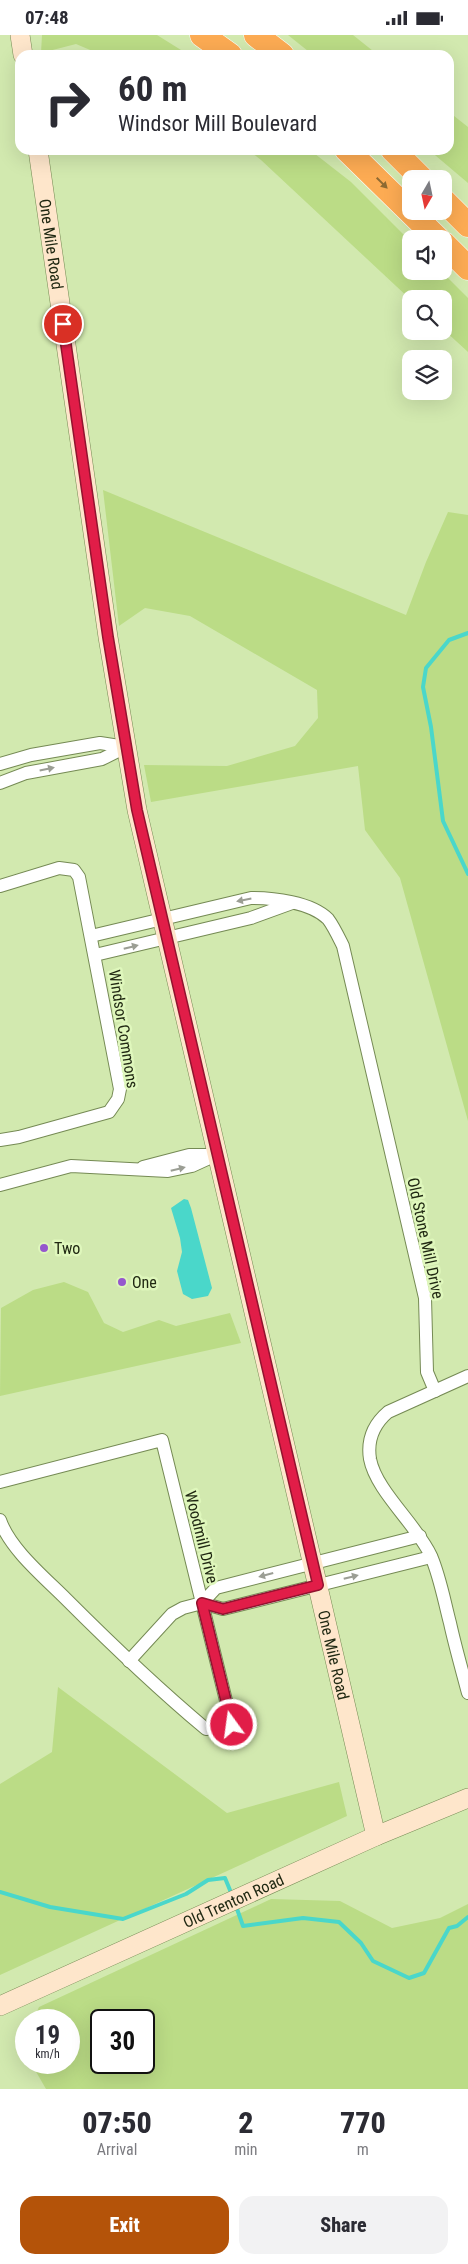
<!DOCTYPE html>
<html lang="en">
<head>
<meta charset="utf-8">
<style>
	body { margin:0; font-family:"Roboto Condensed",sans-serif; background:#f2f2f3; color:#2b2b33; height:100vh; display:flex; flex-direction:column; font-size:19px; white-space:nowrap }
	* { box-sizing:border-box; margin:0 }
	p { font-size:16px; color:#7c7c81 }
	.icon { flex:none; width:28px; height:28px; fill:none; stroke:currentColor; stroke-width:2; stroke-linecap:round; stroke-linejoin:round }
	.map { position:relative; height:2054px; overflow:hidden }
	.drawer { display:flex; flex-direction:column; background:#fff; flex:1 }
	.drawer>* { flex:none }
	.top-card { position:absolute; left:15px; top:15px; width:439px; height:105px; border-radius:15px; box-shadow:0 5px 20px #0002; background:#fff; color:#2b2b33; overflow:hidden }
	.needle { width:32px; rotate:189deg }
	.tools { position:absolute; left:402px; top:135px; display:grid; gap:10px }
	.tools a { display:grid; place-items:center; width:50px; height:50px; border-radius:10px; background:#fff; box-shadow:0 5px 20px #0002; font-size:25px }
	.speed { position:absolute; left:15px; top:1974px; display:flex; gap:10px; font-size:25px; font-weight:700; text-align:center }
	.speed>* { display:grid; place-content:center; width:65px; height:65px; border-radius:50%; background:#fff; box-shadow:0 5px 20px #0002; line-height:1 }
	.speed small { font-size:12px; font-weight:400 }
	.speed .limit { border:2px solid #111; border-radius:8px; background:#fff; color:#111 }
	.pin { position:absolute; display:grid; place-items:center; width:42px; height:42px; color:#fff; margin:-21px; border:2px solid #fff; border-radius:50%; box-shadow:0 1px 5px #0007 }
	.me { position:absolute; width:55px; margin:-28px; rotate:346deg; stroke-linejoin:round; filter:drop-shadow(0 0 4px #0008) }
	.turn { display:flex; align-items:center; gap:18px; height:105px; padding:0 20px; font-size:22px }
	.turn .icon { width:65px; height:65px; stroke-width:2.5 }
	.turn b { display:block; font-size:35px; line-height:42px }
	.eta { display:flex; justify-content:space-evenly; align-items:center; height:85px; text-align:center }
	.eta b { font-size:30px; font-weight:800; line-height:35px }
	.button { display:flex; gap:10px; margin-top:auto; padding:10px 20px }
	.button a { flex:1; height:58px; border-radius:15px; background:#b45309; color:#fff; font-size:20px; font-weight:800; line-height:58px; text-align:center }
	.button a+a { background:#f2f2f3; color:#2b2b33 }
	.status { display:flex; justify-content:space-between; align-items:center; height:35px; padding:0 25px; background:#fff; direction:ltr }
	.status svg { height:14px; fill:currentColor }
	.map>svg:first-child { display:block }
	.green { fill:#bbdc86; fill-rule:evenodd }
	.water { fill:#4ad7ca }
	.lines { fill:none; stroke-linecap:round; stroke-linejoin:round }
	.stream { stroke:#4ad7ca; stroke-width:4 }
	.street-casing { stroke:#758a54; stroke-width:14 }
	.secondary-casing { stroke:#758a54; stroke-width:20 }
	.highway-casing { stroke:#fff; stroke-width:25 }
	.street { stroke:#fff; stroke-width:12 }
	.secondary { stroke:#fee6cb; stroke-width:19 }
	.highway { stroke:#fcab53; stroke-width:24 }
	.oneway { fill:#8e6a32 }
	.oneway2 { fill:#9b9e94 }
	.route-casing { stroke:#92132f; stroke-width:12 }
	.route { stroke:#e11d48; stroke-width:9 }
	.poi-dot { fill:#9557cd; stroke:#dff7bc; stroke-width:2 }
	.labels { text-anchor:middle; stroke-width:5; stroke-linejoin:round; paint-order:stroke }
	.street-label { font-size:16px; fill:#202812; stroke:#dff7bc }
	.poi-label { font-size:16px; fill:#202812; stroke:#dff7bc; text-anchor:start }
</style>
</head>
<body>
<div class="status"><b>07:48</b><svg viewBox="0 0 49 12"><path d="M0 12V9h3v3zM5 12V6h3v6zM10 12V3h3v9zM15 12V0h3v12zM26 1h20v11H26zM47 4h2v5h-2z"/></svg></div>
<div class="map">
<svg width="468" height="2054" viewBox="0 0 468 2054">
	<rect width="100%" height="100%" fill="#d2e9af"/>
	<g class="green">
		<path d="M42,0h115l32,20h-87l-26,-11 -35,9z"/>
		<path d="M288,0h65l25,20h-65z"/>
		<path d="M449,77l19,15v56l-39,-33h20z"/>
		<path d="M248,115h62l41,32 60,60v29h30l27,27v54l-24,-22v-31l-33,1 -150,-140z"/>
		<path d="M103,455l303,125 20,-53 22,-50 20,3v606l-68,-243 -35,-48 -7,-64 -207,36 -7,-37 83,1 68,-20 23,-28 -1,-28 -127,-74 -45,-8 -26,18z"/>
		<path d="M64,1247l24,10 16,31 19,9 36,-12 17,6 54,-13 11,30 -241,53 1,-88 32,-18z"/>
		<path d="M58,1652l169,126 112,-31 8,34 -347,159v-191l52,-32z"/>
		<path d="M271,1864l69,2 52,27 48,-10 28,-14v185h-422l-15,-26h38v-43h-36l6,-13zM101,1985h43v43h-43z"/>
	</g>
	<path class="water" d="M184,1164l4,1 3,8 21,80 -4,8 -16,3 -9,-5 -6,-23 5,-19 -2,-14 -9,-30z"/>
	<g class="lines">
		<g class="stream">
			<path d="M468,598l-19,7 -23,28 -3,19 8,40 12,94 25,53"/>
			<path d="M0,1857l50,15 73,12 63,-25 22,-14 17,-2 7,17"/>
			<path d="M236,1871l7,20 60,-8 36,4 22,21 12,18 36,17 15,-5 25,-45 8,-2 11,-9"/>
		</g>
		<defs>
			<g id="street">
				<path d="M0,729l31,-9 69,-12 26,4"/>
				<path d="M0,748l26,-10 76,-14 24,-12"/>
				<path d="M0,851l59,-18 15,2 5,7 41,212 -2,10 -9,13 -90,25 -19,3"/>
				<path d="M91,901l160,-38c22,0 60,4 77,21 6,8 11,19 15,27l82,352 2,74 8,19"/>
				<path d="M95,920l156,-37 41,-15"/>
				<path d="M143,1132l46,-12h22"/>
				<path d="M0,1150l71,-19 97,5 24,-5 24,-11"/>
				<path d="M468,1341l-80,36c-14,12 -21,28 -18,47 6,32 47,66 61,97 9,21 13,44 19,67 5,23 12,47 18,70"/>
				<path d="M0,1447l162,-42 70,285 -26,4c-49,-41 -95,-85 -140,-130 -22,-22 -56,-50 -66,-79"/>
				<path d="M202,1568l21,6 208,-52"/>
				<path d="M129,1626l43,-47 11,-6 19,-5 14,-15 204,-52"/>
			</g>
			<g id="secondary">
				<path d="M20,0l3,20"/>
				<path id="s1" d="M38,115l70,487 29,173 239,1026"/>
				<path id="s2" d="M0,1971l376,-170 92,-38"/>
			</g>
			<g id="highway">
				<path d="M202,0l28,20"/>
				<path d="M256,0l26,20"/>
				<path d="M347,115l91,89"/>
				<path d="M393,115l29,29"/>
				<path d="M444,166l24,24"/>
				<path d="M444,209l24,24"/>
			</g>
		</defs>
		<use href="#street" class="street-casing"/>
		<use href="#secondary" class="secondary-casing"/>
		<use href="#highway" class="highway-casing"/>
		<use href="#street" class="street"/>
		<use href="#secondary" class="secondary"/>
		<use href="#highway" class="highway"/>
	</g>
	<defs><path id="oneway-solid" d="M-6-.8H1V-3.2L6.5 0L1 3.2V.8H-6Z" transform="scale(1.25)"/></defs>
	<use class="oneway" href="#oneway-solid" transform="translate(382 148) rotate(45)"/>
	<g class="oneway2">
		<use href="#oneway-solid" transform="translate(47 734) rotate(-12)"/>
		<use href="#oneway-solid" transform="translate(244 865) rotate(169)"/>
		<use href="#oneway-solid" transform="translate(131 912) rotate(-14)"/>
		<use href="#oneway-solid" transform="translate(178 1134) rotate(-14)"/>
		<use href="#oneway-solid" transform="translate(266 1540) rotate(165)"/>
		<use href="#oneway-solid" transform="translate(351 1542) rotate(-14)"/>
	</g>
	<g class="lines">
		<defs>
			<path id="route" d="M63,289l45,313 29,173 181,775 -95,24 -21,-6 30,122"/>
		</defs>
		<use href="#route" class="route-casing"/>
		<use href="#route" class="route"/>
	</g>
	<g class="poi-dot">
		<circle cx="44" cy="1213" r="5"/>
		<circle cx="122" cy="1247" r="5"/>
	</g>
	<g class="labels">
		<g class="street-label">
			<text dy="6" stroke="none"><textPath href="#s1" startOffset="95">One Mile Road</textPath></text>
			<text transform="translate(124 994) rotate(81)" y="6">Windsor Commons</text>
			<text transform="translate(426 1203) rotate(78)" y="6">Old Stone Mill Drive</text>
			<text transform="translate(202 1502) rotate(76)" y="6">Woodmill Drive</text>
			<text dy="6" stroke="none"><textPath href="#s1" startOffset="1535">One Mile Road</textPath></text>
			<text dy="6" stroke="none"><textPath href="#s2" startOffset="256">Old Trenton Road</textPath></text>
		</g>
		<g class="poi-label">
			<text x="54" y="1219">Two</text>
			<text x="132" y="1253">One</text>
		</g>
	</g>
</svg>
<div class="tools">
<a><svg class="needle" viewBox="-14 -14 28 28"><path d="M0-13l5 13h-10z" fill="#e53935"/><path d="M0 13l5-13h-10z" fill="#7c7c81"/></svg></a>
<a><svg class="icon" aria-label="sound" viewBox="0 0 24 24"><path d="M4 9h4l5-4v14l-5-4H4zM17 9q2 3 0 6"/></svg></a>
<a><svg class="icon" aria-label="search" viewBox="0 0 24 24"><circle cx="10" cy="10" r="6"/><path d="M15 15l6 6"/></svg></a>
<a><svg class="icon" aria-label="layers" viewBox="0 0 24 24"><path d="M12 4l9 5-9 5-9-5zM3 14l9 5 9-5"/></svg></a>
</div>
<div class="speed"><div>19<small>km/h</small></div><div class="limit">30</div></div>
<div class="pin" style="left:63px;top:289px;background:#d93025"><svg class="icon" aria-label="arrive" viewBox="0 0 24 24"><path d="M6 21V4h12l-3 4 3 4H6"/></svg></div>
<svg class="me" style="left:232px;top:1690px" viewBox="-20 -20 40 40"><circle r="17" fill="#e11d48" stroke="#fff" stroke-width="3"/><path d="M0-11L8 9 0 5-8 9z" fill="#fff"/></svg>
<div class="top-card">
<div class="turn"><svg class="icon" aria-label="right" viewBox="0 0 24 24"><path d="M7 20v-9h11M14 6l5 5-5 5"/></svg><div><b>60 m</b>Windsor Mill Boulevard</div></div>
</div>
</div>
<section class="drawer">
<div class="eta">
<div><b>07:50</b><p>Arrival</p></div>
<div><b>2</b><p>min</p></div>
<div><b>770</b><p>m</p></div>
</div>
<div class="button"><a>Exit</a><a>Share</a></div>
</section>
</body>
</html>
